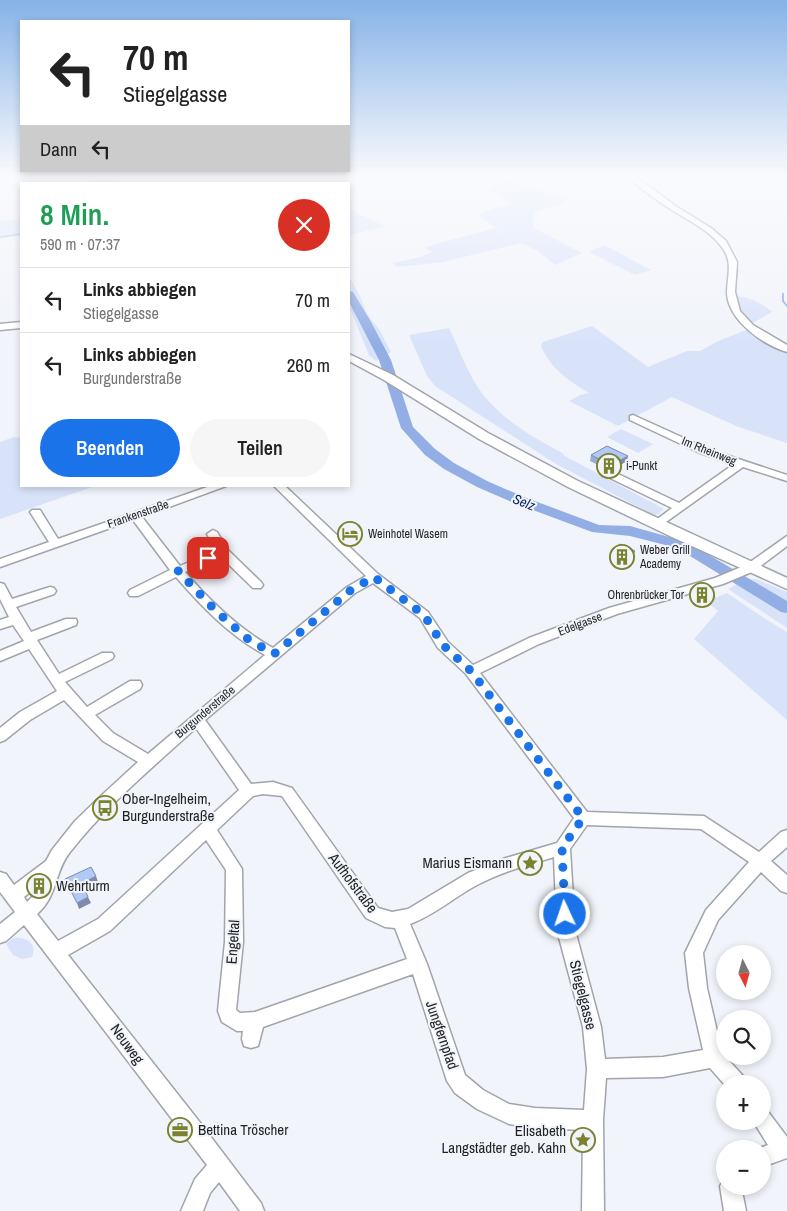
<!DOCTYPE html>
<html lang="de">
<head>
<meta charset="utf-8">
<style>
	body { margin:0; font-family:"Archivo Narrow",sans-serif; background:#f6f6f6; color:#222; height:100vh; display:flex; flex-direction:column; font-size:19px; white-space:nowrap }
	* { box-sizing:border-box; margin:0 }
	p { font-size:16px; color:#767676 }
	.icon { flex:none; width:28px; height:28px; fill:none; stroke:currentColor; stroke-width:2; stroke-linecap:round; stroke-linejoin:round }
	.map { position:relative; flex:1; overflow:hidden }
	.sheet { position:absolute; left:20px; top:182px; width:330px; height:305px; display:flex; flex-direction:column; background:#fff; border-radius:0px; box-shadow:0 2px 8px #0003 }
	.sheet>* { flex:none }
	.guide { position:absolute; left:20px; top:20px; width:330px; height:152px; border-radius:0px; box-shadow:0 2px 8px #0003; background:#fff; color:#222; overflow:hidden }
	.needle { width:32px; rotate:174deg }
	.controls { position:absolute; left:716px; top:945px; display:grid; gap:10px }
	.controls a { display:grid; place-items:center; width:55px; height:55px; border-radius:50%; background:#fff; box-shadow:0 2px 8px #0003; font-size:25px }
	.pin { position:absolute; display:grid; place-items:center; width:42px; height:42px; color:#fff; margin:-21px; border-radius:10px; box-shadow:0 2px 8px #0006 }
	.me { position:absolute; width:55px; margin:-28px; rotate:357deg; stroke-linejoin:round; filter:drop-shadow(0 0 4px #0008) }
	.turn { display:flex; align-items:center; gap:18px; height:105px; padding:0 20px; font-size:22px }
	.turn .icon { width:65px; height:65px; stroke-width:2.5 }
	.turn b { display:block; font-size:35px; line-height:42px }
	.then { display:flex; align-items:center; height:48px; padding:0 20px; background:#0003; gap:10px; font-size:19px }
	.round { display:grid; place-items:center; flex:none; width:52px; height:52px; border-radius:26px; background:#f6f6f6 }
	.summary { display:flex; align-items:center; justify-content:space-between; height:85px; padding:0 20px }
	h1 { font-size:30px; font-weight:600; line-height:38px; color:#1e9e55 }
	.action { display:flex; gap:10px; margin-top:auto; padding:10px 20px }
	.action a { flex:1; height:58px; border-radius:30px; background:#1a73e8; color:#fff; font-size:20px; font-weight:600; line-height:58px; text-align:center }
	.action a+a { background:#f6f6f6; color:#222 }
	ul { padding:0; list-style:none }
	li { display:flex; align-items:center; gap:15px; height:65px; padding:0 20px; border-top:1px solid #e0e0e0 }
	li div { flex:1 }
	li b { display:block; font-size:19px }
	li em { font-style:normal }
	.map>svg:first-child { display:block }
	.green { fill:#d8e3fa }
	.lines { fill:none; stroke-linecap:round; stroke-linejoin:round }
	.stream-far1 { stroke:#93aee5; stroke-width:1 }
	.stream { stroke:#93aee5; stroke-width:2 }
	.river { fill:#93aee5; fill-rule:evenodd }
	.minor-casing { stroke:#a1a4aa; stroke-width:3 }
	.major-casing { stroke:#a1a4aa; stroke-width:3 }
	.minor { fill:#fff; fill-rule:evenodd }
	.major { fill:#fff; fill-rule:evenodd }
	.wall { fill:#99acd3 }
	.shaded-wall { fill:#7d8cac }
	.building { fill:#b2c8f5; stroke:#7d8cac }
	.route { stroke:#1a73e8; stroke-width:9; stroke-dasharray:0 16.2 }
	.labels { text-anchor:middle; stroke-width:4; stroke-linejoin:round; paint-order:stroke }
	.street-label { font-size:12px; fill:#1f2123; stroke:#f1f4fa }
	.poi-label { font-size:12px; fill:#1f2123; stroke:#f1f4fa; text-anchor:start }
	.water-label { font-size:14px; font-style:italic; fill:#112968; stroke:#f1f4fa }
	.near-poi-label { font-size:15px; fill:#1f2123; stroke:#f1f4fa; text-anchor:start }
	.near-street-label { font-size:15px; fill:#1f2123; stroke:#f1f4fa }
</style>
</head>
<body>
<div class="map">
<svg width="787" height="1211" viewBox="0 0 787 1211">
	<rect width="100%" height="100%" fill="#f1f4fa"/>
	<g class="green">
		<path d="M73,176h27l4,2 9,-1 53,7h-75z"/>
		<path d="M505,179l62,20 -7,6 -27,8 1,15 48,25 -27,12 -17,-14 -17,-8 -78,19 -46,5 -4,-4 28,-6 11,-5 -7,-5 70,-19 9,6 -26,-20 34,-11 -23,-14 13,-6z"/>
		<path d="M349,209l35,17 -35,10z"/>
		<path d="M21,219v17l-21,3v-18z"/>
		<path d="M604,245l47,25 -16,5 -46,-23z"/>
		<path d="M349,276l12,22 6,16 12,15 12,23 -15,9 -7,-6 -20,-49z"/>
		<path d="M734,296c13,0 29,7 38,16l-21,12 -16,-21z"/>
		<path d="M592,326l56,41 39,-16h13l18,-10 31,-12 38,22v92l-51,-17 -64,-29 -54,29 -49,-25 11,-6 9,-2c-20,-12 -39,-25 -48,-47l2,-4z"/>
		<path d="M449,328c9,18 15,36 25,53 19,34 57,55 90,73l-1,1 101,54 -5,4 2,1 -7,1 -98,-51 -121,-78 -8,-10 -18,-41z"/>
		<path d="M621,429l32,15 -15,9 -31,-16z"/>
		<path d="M14,437l7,1v48h74l-95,33v-77z"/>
		<path d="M747,579h9l31,13v36l-59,-39z"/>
		<path d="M727,593l40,27 20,12v88l-93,-81 24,-28 -12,-10z"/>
		<path d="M13,938c12,-2 25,5 19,19l-10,2 -9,-4 -7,-11z"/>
	</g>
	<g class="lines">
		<g class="stream-far1">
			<path d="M0,237l21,-3"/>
			<path d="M734,293l4,-23"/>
			<path d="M783,293v2"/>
		</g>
		<path class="stream" d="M783,294v7l4,5"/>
		<g class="river">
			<path d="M84,176h8l42,8 -44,-3z"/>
			<path d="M349,291l4,1 17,28 21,40 22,67 22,22 19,14 33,18 37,16 75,28 31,1 57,16 100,59v12l-6,-1 -104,-64 -47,-12 -38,-4 -78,-29 -37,-16 -33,-18 -19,-14 -24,-27 -22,-68 -30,-58z"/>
		</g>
		<defs>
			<g id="minor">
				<path d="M626,176h7l9,5 35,26 34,21 15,13 11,21 -2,30 5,19 13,14 34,20v7c-24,-7 -59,-32 -60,-59 0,-18 7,-31 -6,-47 -12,-16 -32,-25 -49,-36 -16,-10 -32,-22 -46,-34z"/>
				<path d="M633,415l75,34 79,26v6l-44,-14 -77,55h-8l-2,-2 16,-12 -64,-31 -1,-2 1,-2h8l63,30 55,-39 -34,-11 -70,-33v-4z"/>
				<path d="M210,486h16l-84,31 38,49 36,-16 -9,-16 6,-4 4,2 11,18 33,32 2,3 -2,3h-8l-32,-31 -36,15c26,30 54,57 88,76l74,-61 19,-11 -92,-90h11l93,88 50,38 20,30 25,23 56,-27 80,-30 106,-30 31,-13 41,-29v10l-33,25 -31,13 -106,30 -78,30 -59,29 107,139 117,4 55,36 22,-20 6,-2v17l-16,14 16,14v18l-6,-2 -20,-19 -43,48 -15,33 4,35 15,65 22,24 3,7 -22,1 -15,-17 -47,9 -57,1 -3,42 1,91h-22l1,-81 -48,-2 -26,-4 -32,-15 -22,-16 -8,-12 -34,-107 -150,53 -5,19 -7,2 -7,-2 -2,-7 1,-8h-6l-15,-9 -4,-11 7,-69 1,-72 -20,-30 -96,91 -42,24 130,165 63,83 3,8h-24l-21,-29 -9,11 -7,18h-22l14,-32 12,-14 -183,-240 -18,16 -6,2v-19l15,-12 -15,-20v-20l6,2 8,11 32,-24 6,-11 23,-29 27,-26 36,-33 -35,-21 -39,-41 -34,20 -25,20 -5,2v-14l20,-16 37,-21 -28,-42 -29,12v-10l24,-10 -11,-16 -13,4v-9l9,-3 -9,-18v-16l4,1 8,15 38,-12 4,1 2,3 -2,3 -38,13 15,25 35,-13h10l1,3 -1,3 -39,15 22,34 43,-21h10l2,3 -2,3 -47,23 22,25 43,-26h10l2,4 -2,4 -45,26 18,18 35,21 117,-99c-35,-19 -63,-48 -89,-78l-38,19h-8l-2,-3 2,-3 40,-20 -37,-50 -133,47v-8l49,-17 -19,-30 2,-2h8l18,29zM373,583l47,35 18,30 28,26 108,144 -17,25 -51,15 -38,15 -60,36 -16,3 -14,-4 -86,-120 -19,-6 -22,2 -46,-64 150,-127zM196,728l43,62 -141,129 -40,22 -21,-27c21,-18 17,-42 33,-62 37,-47 82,-84 126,-124zM263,794l19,2 84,122 19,9 10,1 12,31 -152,53 -15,1 -4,-3 7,-68 -1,-73 -25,-39 36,-34zM587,825l114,4 48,33 -43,48 -21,43 4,35 14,62 -40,7 -58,2 -4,-32 -26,-97 -5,-81zM554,857l3,73 26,97 4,42 -3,41 -49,-2 -26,-4 -26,-14 -18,-15 -38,-111 -17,-40c25,-9 44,-27 67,-39 24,-13 51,-20 77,-28zM38,886l-1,6 -10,10 -3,-5z"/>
				<path d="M762,1110l7,3 18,24v21l-25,9v-18h-5l11,-4 -15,-24h9z"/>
				<path d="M725,1178v8h16l5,25h-22l-4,-25z"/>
			</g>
			<g id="major">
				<path d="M21,322v6l-21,2v-6z"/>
				<path d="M349,354l44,21 95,58 90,48 209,97v11l-113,-51 -106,-51 -89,-48 -95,-59 -35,-19z"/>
			</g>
		</defs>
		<use href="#minor" class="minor-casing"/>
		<use href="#major" class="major-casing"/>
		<use href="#minor" class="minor"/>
		<use href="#major" class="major"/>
	</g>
	<g class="wall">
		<path d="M591,455l36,6 -17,10 -20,-10z"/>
		<path d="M635,551l-2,5 -9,9 -14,-7 1,-6z"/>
	</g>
	<g class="shaded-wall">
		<path d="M628,456l-1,5 -17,10 1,-6z"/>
		<path d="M635,551l-2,5 -9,9 1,-6z"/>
		<path d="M96,876l2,6 -14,7 -2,-6z"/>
		<path d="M88,897l3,6 -12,6 -2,-6z"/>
	</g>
	<g class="building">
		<path d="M607,446l21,10 -17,9 -20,-10z"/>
		<path d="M620,544l15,7 -10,8 -14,-7z"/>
		<path d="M91,867l5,9 -14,7 6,14 -11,6 -12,-24z"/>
	</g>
	<linearGradient id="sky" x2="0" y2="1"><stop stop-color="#86b2e7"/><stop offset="0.51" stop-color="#f9fafd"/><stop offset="1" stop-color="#f9fafd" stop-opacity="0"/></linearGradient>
	<rect width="787" height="345" fill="url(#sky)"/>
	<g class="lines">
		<path class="route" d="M208,558l-30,13 38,40 32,28 26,15 77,-64 23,-13 50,38 19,30 28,26 112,147 -21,30 3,66"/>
	</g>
	<defs>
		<symbol id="building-ring" viewBox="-11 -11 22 22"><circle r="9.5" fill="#f1f4fa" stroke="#7a822e" stroke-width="1.5"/><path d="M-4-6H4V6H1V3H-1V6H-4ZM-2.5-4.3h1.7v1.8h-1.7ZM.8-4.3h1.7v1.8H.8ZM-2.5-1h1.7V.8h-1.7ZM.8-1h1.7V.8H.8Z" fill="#7a822e"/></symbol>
		<symbol id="hotel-ring" viewBox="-11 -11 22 22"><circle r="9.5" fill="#f1f4fa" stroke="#7a822e" stroke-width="1.5"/><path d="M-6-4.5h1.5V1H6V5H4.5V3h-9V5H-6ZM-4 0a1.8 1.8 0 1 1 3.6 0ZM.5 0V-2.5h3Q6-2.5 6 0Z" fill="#7a822e"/></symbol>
		<symbol id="bus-ring" viewBox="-11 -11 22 22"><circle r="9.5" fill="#f1f4fa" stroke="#7a822e" stroke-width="1.5"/><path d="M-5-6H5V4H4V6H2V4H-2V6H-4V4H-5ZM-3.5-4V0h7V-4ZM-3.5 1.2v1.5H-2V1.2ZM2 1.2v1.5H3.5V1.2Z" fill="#7a822e"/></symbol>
		<symbol id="sight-ring" viewBox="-11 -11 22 22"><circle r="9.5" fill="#f1f4fa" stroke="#7a822e" stroke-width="1.5"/><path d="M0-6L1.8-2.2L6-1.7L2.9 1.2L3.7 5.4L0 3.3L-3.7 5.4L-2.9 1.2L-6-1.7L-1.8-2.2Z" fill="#7a822e"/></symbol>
		<symbol id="office-ring" viewBox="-11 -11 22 22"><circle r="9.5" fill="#f1f4fa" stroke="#7a822e" stroke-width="1.5"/><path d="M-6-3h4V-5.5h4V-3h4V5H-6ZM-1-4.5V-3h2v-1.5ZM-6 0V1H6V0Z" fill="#7a822e"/></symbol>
	</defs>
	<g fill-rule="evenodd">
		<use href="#building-ring" x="595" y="452" width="28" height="28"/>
		<use href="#hotel-ring" x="336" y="520" width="28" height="28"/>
		<use href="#building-ring" x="608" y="543" width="28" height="28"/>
		<use href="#building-ring" x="688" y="581" width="28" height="28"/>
		<use href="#bus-ring" x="91" y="794" width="28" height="28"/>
		<use href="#sight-ring" x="516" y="849" width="28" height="28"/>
		<use href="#building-ring" x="25" y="872" width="28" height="28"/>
		<use href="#office-ring" x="166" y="1116" width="28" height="28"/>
		<use href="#sight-ring" x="569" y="1126" width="28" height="28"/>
	</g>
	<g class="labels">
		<g class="street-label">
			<text transform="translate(709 451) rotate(22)" y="4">Im Rheinweg</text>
			<text transform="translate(138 514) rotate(-19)" y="4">Frankenstraße</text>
			<text transform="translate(580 624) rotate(-21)" y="4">Edelgasse</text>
			<text transform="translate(205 712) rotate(-40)" y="4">Burgunderstraße</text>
		</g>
		<g class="poi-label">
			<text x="626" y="470">i-Punkt</text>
			<text x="368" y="538">Weinhotel Wasem</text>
			<text x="640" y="554">Weber Grill<tspan x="640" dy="14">Academy</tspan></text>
			<text x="684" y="599" text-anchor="end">Ohrenbrücker Tor</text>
		</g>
		<g class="water-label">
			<text transform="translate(524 502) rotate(22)" y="5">Selz</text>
		</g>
		<g class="near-poi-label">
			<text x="122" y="804">Ober-Ingelheim,<tspan x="122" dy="17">Burgunderstraße</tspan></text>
			<text x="512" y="868" text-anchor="end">Marius Eismann</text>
			<text x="56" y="891">Wehrturm</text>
			<text x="198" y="1135">Bettina Tröscher</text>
			<text x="566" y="1136" text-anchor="end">Elisabeth<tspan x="566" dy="17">Langstädter geb. Kahn</tspan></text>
		</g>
		<g class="near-street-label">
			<text transform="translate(353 883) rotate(53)" y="5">Aufhofstraße</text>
			<text transform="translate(233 942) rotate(-86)" y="5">Engeltal</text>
			<text transform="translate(583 995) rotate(76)" y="5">Stiegelgasse</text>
			<text transform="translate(442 1035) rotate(71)" y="5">Jungfernpfad</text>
			<text transform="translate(127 1044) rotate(54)" y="5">Neuweg</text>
		</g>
	</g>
</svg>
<div class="controls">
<a><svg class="needle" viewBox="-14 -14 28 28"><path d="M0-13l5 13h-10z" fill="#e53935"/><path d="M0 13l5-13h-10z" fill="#767676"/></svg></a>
<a><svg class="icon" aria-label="search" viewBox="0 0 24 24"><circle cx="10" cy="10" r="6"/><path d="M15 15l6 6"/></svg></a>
<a>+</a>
<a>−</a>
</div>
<div class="pin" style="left:208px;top:558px;background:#d93025"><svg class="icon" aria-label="arrive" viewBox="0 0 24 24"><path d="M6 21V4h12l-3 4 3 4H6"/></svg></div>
<svg class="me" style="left:565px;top:914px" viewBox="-20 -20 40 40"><circle r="17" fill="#1a73e8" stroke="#fff" stroke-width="3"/><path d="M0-11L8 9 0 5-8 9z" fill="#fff"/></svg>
<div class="guide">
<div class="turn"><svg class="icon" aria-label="left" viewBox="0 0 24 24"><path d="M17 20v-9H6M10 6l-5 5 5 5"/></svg><div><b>70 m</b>Stiegelgasse</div></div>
<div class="then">Dann<svg class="icon" aria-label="left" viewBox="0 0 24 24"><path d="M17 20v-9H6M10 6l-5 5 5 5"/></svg></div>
</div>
<section class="sheet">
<div class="summary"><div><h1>8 Min.</h1><p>590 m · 07:37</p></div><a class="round" style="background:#d93025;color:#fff"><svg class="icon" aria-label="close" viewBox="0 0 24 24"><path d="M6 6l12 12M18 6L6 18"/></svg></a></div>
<ul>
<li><svg class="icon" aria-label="left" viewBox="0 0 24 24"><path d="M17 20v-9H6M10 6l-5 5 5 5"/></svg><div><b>Links abbiegen</b><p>Stiegelgasse</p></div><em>70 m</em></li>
<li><svg class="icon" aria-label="left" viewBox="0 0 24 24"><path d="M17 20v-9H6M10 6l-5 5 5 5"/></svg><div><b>Links abbiegen</b><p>Burgunderstraße</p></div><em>260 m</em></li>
</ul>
<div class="action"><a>Beenden</a><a>Teilen</a></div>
</section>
</div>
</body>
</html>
